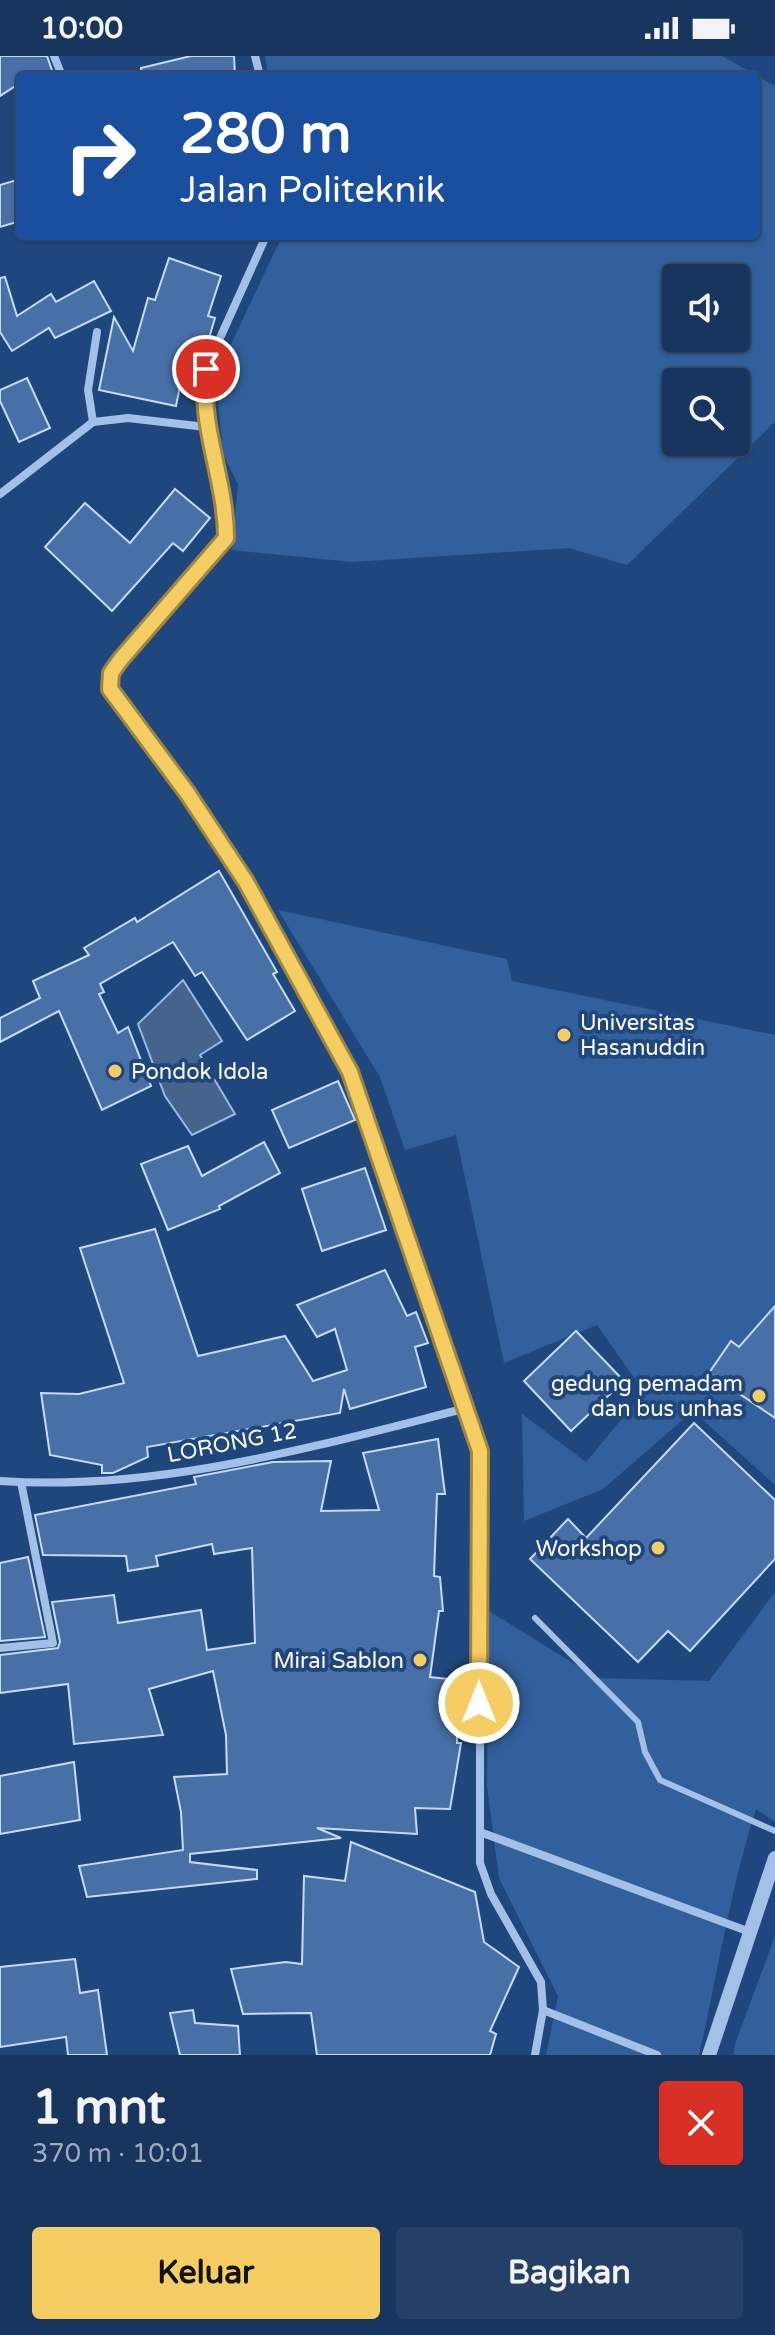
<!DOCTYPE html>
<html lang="id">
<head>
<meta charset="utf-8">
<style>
	body { margin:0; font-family:"Varela Round",sans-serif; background:#254067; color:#f1f3f6; height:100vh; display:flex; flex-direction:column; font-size:30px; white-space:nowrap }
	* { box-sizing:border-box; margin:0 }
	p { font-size:26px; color:#9fabbc }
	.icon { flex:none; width:44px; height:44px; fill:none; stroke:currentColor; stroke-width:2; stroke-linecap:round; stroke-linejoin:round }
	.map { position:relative; height:1999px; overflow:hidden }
	.sheet { display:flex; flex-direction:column; background:#18355e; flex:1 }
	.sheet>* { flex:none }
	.banner { position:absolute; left:16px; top:16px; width:744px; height:168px; border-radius:8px; box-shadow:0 2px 6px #0004,0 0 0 2px #365073; background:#1a4fa0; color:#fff; overflow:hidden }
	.controls { position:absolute; left:662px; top:208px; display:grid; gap:16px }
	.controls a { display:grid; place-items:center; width:88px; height:88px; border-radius:8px; background:#18355e; box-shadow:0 2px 6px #0004,0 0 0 2px #365073; font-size:40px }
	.pin { position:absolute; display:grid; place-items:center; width:68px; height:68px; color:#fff; margin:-34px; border:4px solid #fff; border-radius:50%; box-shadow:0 2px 8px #0007 }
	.me { position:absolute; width:88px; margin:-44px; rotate:0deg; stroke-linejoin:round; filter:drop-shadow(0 0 6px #0008) }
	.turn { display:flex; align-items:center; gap:28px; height:168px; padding:0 32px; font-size:36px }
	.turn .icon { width:104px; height:104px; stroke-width:2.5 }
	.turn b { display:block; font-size:56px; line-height:68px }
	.round { display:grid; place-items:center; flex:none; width:84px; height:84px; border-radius:8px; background:#254067 }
	.headline { display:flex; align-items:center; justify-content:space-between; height:136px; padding:0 32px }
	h1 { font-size:48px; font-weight:700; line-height:60px }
	.cta { display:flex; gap:16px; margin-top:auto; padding:16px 32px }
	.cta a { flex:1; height:92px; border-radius:8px; background:#f5ce63; color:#111; font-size:32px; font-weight:700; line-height:92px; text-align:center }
	.cta a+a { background:#254067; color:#f1f3f6 }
	.status { display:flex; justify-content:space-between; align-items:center; height:56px; padding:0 40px; background:#18355e; direction:ltr }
	.status svg { height:22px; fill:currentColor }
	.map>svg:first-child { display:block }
	.green { fill:#32609c; fill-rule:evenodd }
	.water { fill:#46638c; stroke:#96bbe8; stroke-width:2 }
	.building { fill:#4870a7; stroke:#c6dbf5; stroke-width:2 }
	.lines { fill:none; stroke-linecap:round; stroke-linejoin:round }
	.service { stroke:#a3c0e7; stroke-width:6 }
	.minor { stroke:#a3c0e7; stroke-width:8 }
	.tertiary { stroke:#a3c0e7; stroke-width:14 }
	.route-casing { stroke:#9f8640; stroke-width:20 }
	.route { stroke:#f5ce63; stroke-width:14 }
	.poi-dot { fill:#f5ce63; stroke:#20477d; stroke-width:3 }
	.labels { text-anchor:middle; stroke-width:8; stroke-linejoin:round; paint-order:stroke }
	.poi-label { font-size:22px; fill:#fff; stroke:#20477d; text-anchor:end }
	.street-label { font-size:22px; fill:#fff; stroke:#20477d }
</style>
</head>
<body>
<div class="status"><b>10:00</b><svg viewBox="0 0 49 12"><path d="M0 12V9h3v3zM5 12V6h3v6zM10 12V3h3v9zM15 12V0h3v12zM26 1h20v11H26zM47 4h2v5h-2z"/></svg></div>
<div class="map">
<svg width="775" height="1999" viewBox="0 0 775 1999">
	<rect width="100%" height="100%" fill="#20477d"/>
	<g class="green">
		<path d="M265,0h457l53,30v336l-148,143 -58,-17 -217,14 -120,-12 6,-66 -15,-30 -7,-78 66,-140h474v-160h-488zM676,222h60v60h-60zM676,326h60v60h-60z"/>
		<path d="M278,854l229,49 5,22 263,54v450l-82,-74 -90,78 -79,32 -2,-107 64,48 58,-70 -47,-67 -93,38 -48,-228 -51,15 -25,-73z"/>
		<path d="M775,1536v230l-19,-13c-26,81 -38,163 -57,246h-153l12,-59 -59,-118 -12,-92 2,-175 108,67 112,3z"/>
		<path d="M775,1880v119h-41l1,-11z"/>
	</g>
	<path class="water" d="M183,924l39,61 -22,14 35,59 -43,21 -27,-39 -27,-72z"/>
	<g class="building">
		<path d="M0,0h47l7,20h-34v7l-20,13z"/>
		<path d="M191,0h43l1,20h-93l-1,-8z"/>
		<path d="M20,123v42l-20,6v-42z"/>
		<path d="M169,202l52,18 -13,40 7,2 -9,30 -17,-6 -13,64 -77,-16 15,-73 19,34 15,-53 7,2z"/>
		<path d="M5,221l12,39 34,-22 5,8 38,-21 17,30 -56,27 -6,-10 -37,23 -12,-19v-54z"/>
		<path d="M27,322l23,50 -31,14 -19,-41v-11z"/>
		<path d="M175,433l35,29 -27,33 -10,-8 -61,68 -67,-64 40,-44 45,40z"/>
		<path d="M219,815l58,101 -4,2 22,37 -48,29 -45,-68 -7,4 -22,-34 -73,42 4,8 -5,2 19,39 10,-6 23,59 -49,24 -43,-99 -59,31v-24l40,-20 -7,-17 56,-26 -5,-7 51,-30 2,4z"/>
		<path d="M338,1025l17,39 -66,28 -17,-38z"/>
		<path d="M264,1086l16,31 -61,33 1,3 -52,21 -27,-66 47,-18 14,30z"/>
		<path d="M365,1112l21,62 -64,21 -20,-62z"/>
		<path d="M155,1173l43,127 87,-20 28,45 34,-11 -12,-41 -18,8 -20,-32 88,-35 22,46 9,-4 12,31 -13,4 11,40 -76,22 -6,-20 -4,24 -193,34 1,10 -35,16h-11v-8l-52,-10 -9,-62 38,1 45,-11 -44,-135z"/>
		<path d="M775,1250v112l-66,-45 22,-32 8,6z"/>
		<path d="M576,1275l48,50 -53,50 -47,-50z"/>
		<path d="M694,1367l81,77v59l-85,92 -22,-20 -30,31 -108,-103 38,-40 18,19z"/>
		<path d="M438,1383l7,55h-8l-3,82 6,1 3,34h-4l-9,66 27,3v63h4l-11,66 -35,-1 2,26 -100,-6 24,10 -151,16v8l67,8v9l-170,18 -8,-31 104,-16 -2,-38 -7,-35 53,-3 -1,-39 -13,-64 -64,18 14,46 -89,9 -6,-60 -68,9v-38l58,-7 2,-6 -8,-40 62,-7 4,28 83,-13 6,40 48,-7 -3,-95 -38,6 -2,-10 -56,12 2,10 -30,5 -2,-15 -83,-1 -8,-40 161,-31 -2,-7 79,-15 58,-1 -10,50 58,-1 -16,-57z"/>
		<path d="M28,1501l17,80 -45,4v-78z"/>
		<path d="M74,1706l6,58 -80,14v-58z"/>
		<path d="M351,1786l124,50 9,50 35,25 -29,64 6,3 -6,21h-173l-6,-42 -68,1 -12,-45 55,-7 16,2 2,-88 41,5z"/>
		<path d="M75,1903l5,34 18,-3 9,65h-39l-2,-18 -66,10v-80z"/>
		<path d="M193,1954l2,13 43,3 2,29h-60l-10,-42z"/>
	</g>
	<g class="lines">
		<path class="service" d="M535,1562l103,104 7,30 15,28 115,51"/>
		<g class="minor">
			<path d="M54,0l8,20"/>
			<path d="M255,0l5,20"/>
			<path d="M266,180l-60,133c-8,58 21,111 20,169l-105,121 -10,14 -1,16 78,105 58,88 104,190 125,357 5,22v412l11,31 50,88 2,28 -8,45"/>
			<path d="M93,366l-5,-32 9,-58"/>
			<path d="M0,438l93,-72 35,-4 78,9"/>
			<path d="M0,1425c157,11 316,-35 467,-73"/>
			<path d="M0,1592l53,-5 -32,-161"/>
			<path d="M480,1776l270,100"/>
			<path d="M543,1954l114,45"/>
		</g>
		<path class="tertiary" d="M709,1999l66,-197"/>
	</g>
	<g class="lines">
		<defs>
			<path id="route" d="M206,313c-7,58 20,111 20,169l-105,121 -10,14 -1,16 78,105 58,88 104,190 130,379 -1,252"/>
		</defs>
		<use href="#route" class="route-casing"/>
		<use href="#route" class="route"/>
	</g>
	<g class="poi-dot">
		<circle cx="564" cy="979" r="8"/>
		<circle cx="115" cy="1015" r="8"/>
		<circle cx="759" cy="1340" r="8"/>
		<circle cx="658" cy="1492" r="8"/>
		<circle cx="420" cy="1604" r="8"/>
	</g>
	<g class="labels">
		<g class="poi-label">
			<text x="580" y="974" text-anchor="start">Universitas<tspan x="580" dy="25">Hasanuddin</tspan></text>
			<text x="131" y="1023" text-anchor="start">Pondok Idola</text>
			<text x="743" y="1335">gedung pemadam<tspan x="743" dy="25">dan bus unhas</tspan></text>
			<text x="642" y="1500">Workshop</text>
			<text x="404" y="1612">Mirai Sablon</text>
		</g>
		<g class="street-label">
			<text transform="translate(232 1386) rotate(-11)" y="8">LORONG 12</text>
		</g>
	</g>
</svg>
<div class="controls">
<a><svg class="icon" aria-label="sound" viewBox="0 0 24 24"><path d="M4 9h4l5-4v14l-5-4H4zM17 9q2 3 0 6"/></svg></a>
<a><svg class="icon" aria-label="search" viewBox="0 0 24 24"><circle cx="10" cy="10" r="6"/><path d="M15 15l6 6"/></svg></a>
</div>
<div class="pin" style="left:206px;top:313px;background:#d93025"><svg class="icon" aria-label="arrive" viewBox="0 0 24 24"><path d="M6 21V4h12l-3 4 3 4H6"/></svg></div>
<svg class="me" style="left:479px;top:1647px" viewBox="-20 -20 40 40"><circle r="17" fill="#f5ce63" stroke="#fff" stroke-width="3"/><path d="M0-11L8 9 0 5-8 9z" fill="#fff"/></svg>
<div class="banner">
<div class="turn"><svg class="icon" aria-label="right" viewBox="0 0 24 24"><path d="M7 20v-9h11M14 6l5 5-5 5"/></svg><div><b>280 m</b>Jalan Politeknik</div></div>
</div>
</div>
<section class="sheet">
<div class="headline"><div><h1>1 mnt</h1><p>370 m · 10:01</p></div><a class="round" style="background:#d93025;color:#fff"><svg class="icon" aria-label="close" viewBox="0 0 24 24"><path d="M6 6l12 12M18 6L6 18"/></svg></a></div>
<div class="cta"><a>Keluar</a><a>Bagikan</a></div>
</section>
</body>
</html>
